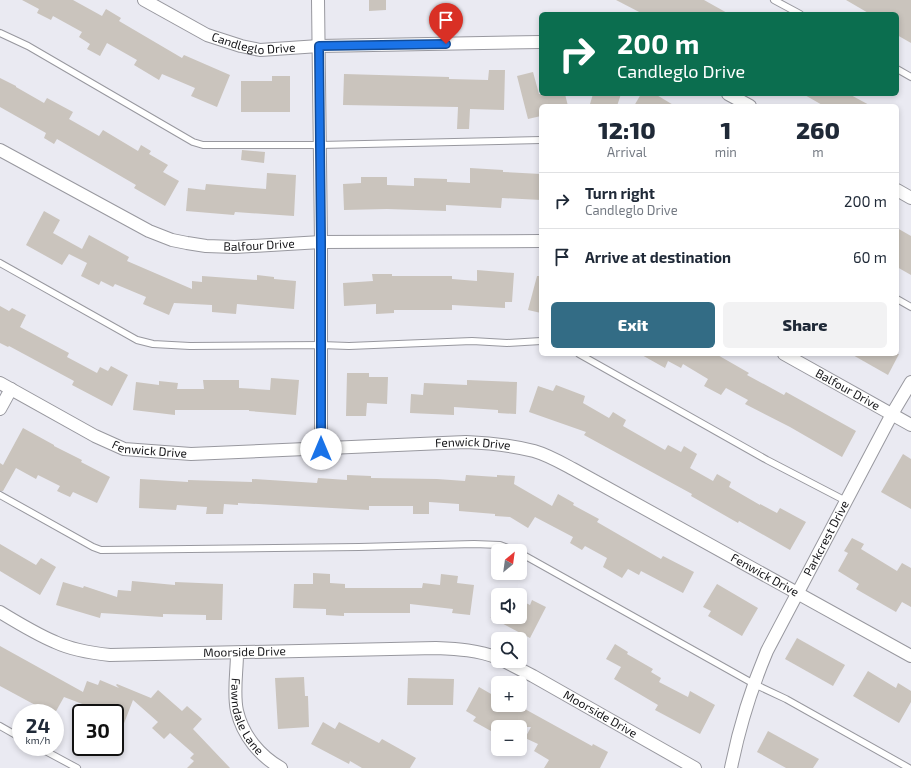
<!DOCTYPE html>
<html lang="en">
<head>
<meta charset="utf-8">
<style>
	body { margin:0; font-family:"Exo 2",sans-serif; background:#f2f2f3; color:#1f2937; height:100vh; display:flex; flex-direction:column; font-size:15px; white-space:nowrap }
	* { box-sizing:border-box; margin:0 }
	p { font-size:13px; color:#747a83 }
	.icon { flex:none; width:22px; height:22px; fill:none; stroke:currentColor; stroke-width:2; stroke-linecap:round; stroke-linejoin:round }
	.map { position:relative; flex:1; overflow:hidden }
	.details { position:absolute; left:539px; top:104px; width:360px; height:252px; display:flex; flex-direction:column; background:#fff; border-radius:6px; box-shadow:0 2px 6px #0003 }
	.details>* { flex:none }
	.top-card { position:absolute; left:539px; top:12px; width:360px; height:84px; border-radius:6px; box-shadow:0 2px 6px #0003; background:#0b6e4f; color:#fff; overflow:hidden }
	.needle { width:26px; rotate:29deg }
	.tools { position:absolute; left:491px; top:544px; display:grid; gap:8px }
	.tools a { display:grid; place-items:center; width:36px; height:36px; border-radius:6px; background:#fff; box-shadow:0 2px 6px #0003; font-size:20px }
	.speed { position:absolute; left:12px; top:704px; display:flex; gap:8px; font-size:20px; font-weight:700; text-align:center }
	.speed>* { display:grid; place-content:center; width:52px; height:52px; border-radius:50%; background:#fff; box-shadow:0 2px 6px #0003; line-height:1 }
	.speed small { font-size:10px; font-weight:400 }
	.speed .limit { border:2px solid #111; border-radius:6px; background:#fff; color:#111 }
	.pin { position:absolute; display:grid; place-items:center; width:34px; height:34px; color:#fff; margin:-41px -17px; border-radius:50% 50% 50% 0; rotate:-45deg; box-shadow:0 0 4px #0007 }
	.pin .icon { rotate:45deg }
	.me { position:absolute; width:44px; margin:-22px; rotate:0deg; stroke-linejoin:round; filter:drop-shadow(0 0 3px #0008) }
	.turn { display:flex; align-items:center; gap:14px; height:84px; padding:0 12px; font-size:18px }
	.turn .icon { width:52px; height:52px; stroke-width:2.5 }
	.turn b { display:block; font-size:28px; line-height:34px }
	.eta { display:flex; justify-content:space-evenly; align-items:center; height:68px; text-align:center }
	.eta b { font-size:24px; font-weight:800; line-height:28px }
	.cta { display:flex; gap:8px; margin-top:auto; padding:8px 12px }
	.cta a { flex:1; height:46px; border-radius:6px; background:#336c85; color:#fff; font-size:16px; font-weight:800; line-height:46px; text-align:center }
	.cta a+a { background:#f2f2f3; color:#1f2937 }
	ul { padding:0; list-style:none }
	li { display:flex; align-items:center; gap:12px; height:56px; padding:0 12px; border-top:1px solid #e0e1e3 }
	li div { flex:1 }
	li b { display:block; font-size:15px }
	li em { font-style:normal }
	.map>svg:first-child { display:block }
	.building { fill:#cac4bd }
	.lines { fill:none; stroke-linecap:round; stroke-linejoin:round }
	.service-casing { stroke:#98989f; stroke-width:8 }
	.minor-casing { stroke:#98989f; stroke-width:14 }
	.service { stroke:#fff; stroke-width:6 }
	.minor { stroke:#fff; stroke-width:12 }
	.route-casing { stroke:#114b97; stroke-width:10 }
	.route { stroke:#1a73e8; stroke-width:7 }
	.labels { text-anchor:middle; stroke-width:3; stroke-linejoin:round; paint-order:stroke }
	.street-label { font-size:12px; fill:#151518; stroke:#f8f8fe }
</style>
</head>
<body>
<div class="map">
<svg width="911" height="768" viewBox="0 0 911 768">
	<rect width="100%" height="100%" fill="#eaeaf2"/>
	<g class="building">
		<path d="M22,0h51l29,16 4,-7 15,9 -2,3 63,37 2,-3 46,20 -13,32 -26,-11 4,-8 -33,-14 -3,6 -25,-15 3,-5 -30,-17 -7,13 -13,-7 3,-5 -11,-7 3,-5 -29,-16 -2,4 -14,-7 2,-4z"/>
		<path d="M369,0h17v10l-17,1z"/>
		<path d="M616,0h88l25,14h-86z"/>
		<path d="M846,0h65v43l-14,-8v-21h-27z"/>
		<path d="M489,70h16l-1,40 -34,-1 -1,20h-12l1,-22 -115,-2 1,-31 105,3v2l39,1z"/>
		<path d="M533,72l6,22h26l3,12h-27v10l-13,3 -11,-43z"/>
		<path d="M272,76h18v36h-49v-31h31z"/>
		<path d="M0,78l16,8v1l28,16 3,-5 26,14 -4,7 30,17 4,-6 35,21 3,-6 10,6 -2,3 19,11 -5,7 16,9 -14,25 -31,-18 2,-3 -79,-46 -3,5 -10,-6 2,-5 -46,-26z"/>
		<path d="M593,94h28l-4,12h-21l-6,-2z"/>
		<path d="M641,94h14l20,12h-41z"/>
		<path d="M803,94h46l22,12h-47z"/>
		<path d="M242,150l23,2 -1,11 -23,-3z"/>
		<path d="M470,168l33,2v2l38,2v26l-39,-2 -1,10 -55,-3v6l-59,-2 -43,1 -1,-26 18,-1v-6h26v8l27,1v-8l33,1v3l23,1z"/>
		<path d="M267,173l29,2 -2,41 -59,-4 -1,3 -48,-4 2,-23 17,2 1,-6 60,5z"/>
		<path d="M44,211l16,9 -7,13 29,16 7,-14 40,22 -2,4 65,28v-8l10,1v-6l55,4v-5l17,2v2l22,2 -2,28 -57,-5 -1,10 -24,-2v-7l-38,-2 -5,12 -26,-11 3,-7 -31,-13 -2,3 -12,-6 -2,4 -18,-9 6,-13 -18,-9 -7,11 -36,-20z"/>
		<path d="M897,228l14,8v39l-14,-8z"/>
		<path d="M477,270l37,3 -2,29h-7v6l-53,-3v5h-58v3l-18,1v-10l-32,2 -1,-23 30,-2 -1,-7h20v2h60v3l25,2z"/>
		<path d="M537,276h4v37l-13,-3z"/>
		<path d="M0,306l9,5 3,-3 14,7 -6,12 49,26 -2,4 30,16 3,-6 8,4 3,-5 17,9 -16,31 -40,-21 2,-4 -65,-35 -1,1 -8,-4z"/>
		<path d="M640,354h76l33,19 -2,2 37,20 2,-3 70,39 -14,26 -52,-30 -45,-23 3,-4 -22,-12 -5,7 -17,-9 4,-7 -25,-15 -2,4 -13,-7 -3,7z"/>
		<path d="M851,354h48l-11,21z"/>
		<path d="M347,373h22v4h19l-1,27 -20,-1 -1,13h-20z"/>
		<path d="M271,378l28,2 -3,35 -47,-4v-1h-74v5l-42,-5 3,-28 23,3v-4l19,2 -1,6h27l-1,-9h36v8l31,2z"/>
		<path d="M467,380l50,2 -1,32 -18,-1v-3l-44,-3v8l-44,-2 1,-19 12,1 1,-12 43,2z"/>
		<path d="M556,385l29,11 -2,7 26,15 4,-6 13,8 -3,6 42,24 3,-5 13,7 3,-6 13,8 -7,14 23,13 4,-7 14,8 -2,5 31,18v-1l17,9 3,-5 26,14 -16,28 -51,-29 -1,2 -47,-27 1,-2 -108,-59 2,-3 -57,-20 9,-26 15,5z"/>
		<path d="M23,428l31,17v1l28,14 -1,2 29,15 -13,26 -24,-11 -3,5 -13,-6 3,-5 -22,-11 -2,4 -20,-11 -13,23h-3v-28l3,2z"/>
		<path d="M903,454l8,5v50l-30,-17z"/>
		<path d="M347,475l24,1v2l66,1 28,2 1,-6 31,2v-2l18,1 -1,8 38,22 6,-12 16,9 -1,2 26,14 -2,3 64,37 2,-3 31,16 -11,21 -42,-22 -2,4 -11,-6 -6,9 -19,-11 4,-9 -22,-12 -3,4 -12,-7 3,-6 -38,-20 -7,11 -18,-11 -15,-1v-2l-36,-3v-7l-30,-2v12h-16v-8h-44v4l-131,-7v2l-14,-1 -1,10h-17l1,-7 -30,-2 -1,5 -37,-2 1,-29 48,3v-2l64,2v-3l65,4 1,-5 29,2z"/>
		<path d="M852,538l12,6 -3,5 36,22 5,-8 9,5v39l-9,-5 -6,10 -40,-23 3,-5 -21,-13 10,-18 -4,-2z"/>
		<path d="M0,544l36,21 5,-7 15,9 -16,28 -40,-24z"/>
		<path d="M313,573l17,1v9l15,1v4h77l1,-5 17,2 1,-11 17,2 -1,7 17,2 -4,30 -18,-2 1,-4 -43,-5v9h-66v3l-18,-1v-6l-33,-1 1,-24h19z"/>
		<path d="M132,581l43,4v-3l48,2 -1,36h-16v-5l-43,-1v3l-62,-4 -1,5 -44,-13 7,-23 20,6 1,-2 33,11 1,-7 13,1z"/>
		<path d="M717,584l41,24 -16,28 -34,-20 3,-5 -8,-4z"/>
		<path d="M520,600l10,5 2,-5 14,7 -16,31 -40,-21h30z"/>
		<path d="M797,638l48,27 -12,21 -48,-27z"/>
		<path d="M615,644l13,8 -1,2 26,15 -2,3 10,6 -2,4 29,15 2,-6 25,14 -15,29 -45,-24 3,-5 -44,-26 7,-12 -15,-8z"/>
		<path d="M0,646l83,46 4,-11 11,4 2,-5 19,8 -3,-3 1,-1 34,14 7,-8 24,21 5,-5 15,13 -9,10 37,39h-43l7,-7 -4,-3 4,-4 -24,-21 -6,6 -12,-11 6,-6 -25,-22 -10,26 -8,-4v-9h-9l-42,-16 -9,16h-5l-50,-27z"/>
		<path d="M868,671l28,17 2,-5 13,8v11l-12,21 -46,-27z"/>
		<path d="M304,677l1,19h3l1,31 -31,2 -3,-51z"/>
		<path d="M408,678l46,1 -1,26h-46z"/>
		<path d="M479,687l19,11v7h27l-2,3 69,38 1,-2 15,8 -8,16h-56l5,-8 -15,-9 4,-7 -13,-6 6,-11h-38l-2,4 -18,-10 3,-4 -10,-6z"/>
		<path d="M323,722l12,7 4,-7 40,21 3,-4 34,19 -6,10h-48l-12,-7 -1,3 -38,-20z"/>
		<path d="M768,731l51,28 -6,9h-27l-29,-16z"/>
	</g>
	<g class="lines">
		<defs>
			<g id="service">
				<path d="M774,0l26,14"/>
				<path d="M0,33l28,13 165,96 10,3h117l221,-5"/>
				<path d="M897,69l14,8"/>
				<path d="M0,263l137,77 16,4 37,2 131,-1 28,1 123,-5 35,2 34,-2"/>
				<path d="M897,299l14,8"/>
				<path d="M579,354l188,106 79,41"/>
				<path d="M0,495l93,52 8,3 258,-3 115,-3 26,1 16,6"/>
				<path d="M520,553l234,131 32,15 123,69"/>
				<path d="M0,726l21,12"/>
				<path d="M38,747l39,21"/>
			</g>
			<g id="minor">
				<path id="s1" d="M144,0l63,35 34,11 19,4 59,-4 222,-4"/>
				<path d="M318,0l3,242v207"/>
				<path d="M728,94l22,12"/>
				<path id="s2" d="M0,150l149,81 23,9 15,3 19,3 29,1 86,-5 220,-1"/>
				<path d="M897,190l14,8"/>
				<path id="s3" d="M784,354l127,71"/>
				<path id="s4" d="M0,383l95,53 29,13 67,5 275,-12c23,1 45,3 68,9 14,4 26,11 39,18l338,187"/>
				<path d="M0,409l11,-20"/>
				<path id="s5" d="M0,612c18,11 36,22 55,30 17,8 36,11 55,13l326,-7c22,1 42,2 62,10"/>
				<path id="s6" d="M237,653c0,19 -4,40 0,58 6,25 23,45 44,57"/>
				<path id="s7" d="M504,661l29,15 162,92"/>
				<path id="s8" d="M731,768c8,-40 20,-79 36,-117l125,-237 19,-32"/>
			</g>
		</defs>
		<use href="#service" class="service-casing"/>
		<use href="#minor" class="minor-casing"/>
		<use href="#service" class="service"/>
		<use href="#minor" class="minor"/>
	</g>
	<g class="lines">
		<defs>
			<path id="route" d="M321,449v-207l-2,-196 127,-2"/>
		</defs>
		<use href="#route" class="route-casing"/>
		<use href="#route" class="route"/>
	</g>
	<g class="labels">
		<g class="street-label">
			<text dy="4" stroke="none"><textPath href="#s1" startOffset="120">Candleglo Drive</textPath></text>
			<text dy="4" stroke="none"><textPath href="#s2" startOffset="282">Balfour Drive</textPath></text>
			<text dy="4" stroke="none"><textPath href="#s3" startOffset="73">Balfour Drive</textPath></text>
			<text dy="4" stroke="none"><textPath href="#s4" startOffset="490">Fenwick Drive</textPath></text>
			<text dy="4" stroke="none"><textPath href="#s4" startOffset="166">Fenwick Drive</textPath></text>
			<text dy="4" stroke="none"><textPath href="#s8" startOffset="250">Parkcrest Drive</textPath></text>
			<text dy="4" stroke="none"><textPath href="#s4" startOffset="814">Fenwick Drive</textPath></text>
			<text dy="4" stroke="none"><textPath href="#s5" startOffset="254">Moorside Drive</textPath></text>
			<text dy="4" stroke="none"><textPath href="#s7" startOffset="110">Moorside Drive</textPath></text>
			<text dy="4" stroke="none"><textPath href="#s6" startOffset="66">Fawndale Lane</textPath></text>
		</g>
	</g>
</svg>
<div class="tools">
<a><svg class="needle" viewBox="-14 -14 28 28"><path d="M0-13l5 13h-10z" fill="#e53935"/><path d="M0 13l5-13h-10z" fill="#747a83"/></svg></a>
<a><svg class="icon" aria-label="sound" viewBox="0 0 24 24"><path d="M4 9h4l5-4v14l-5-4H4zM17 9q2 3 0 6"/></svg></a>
<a><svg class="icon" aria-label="search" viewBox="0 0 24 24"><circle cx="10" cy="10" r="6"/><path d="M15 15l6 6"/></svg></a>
<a>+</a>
<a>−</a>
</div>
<div class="speed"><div>24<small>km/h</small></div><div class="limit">30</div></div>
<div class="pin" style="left:446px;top:44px;background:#d93025"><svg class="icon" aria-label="arrive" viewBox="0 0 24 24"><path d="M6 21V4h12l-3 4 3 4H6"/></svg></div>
<svg class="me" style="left:321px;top:449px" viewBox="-20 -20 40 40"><circle r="19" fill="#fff"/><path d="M0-13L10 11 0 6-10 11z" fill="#1a73e8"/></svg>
<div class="top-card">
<div class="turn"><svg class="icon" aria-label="right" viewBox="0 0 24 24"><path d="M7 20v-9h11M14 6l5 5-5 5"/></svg><div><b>200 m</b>Candleglo Drive</div></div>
</div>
<section class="details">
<div class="eta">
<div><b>12:10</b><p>Arrival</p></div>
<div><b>1</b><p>min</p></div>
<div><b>260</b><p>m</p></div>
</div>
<ul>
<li><svg class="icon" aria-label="right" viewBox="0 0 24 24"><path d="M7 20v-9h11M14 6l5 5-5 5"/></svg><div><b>Turn right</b><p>Candleglo Drive</p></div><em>200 m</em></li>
<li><svg class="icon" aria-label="arrive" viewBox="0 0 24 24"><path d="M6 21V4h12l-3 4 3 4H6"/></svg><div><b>Arrive at destination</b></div><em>60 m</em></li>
</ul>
<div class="cta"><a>Exit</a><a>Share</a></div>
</section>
</div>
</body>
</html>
